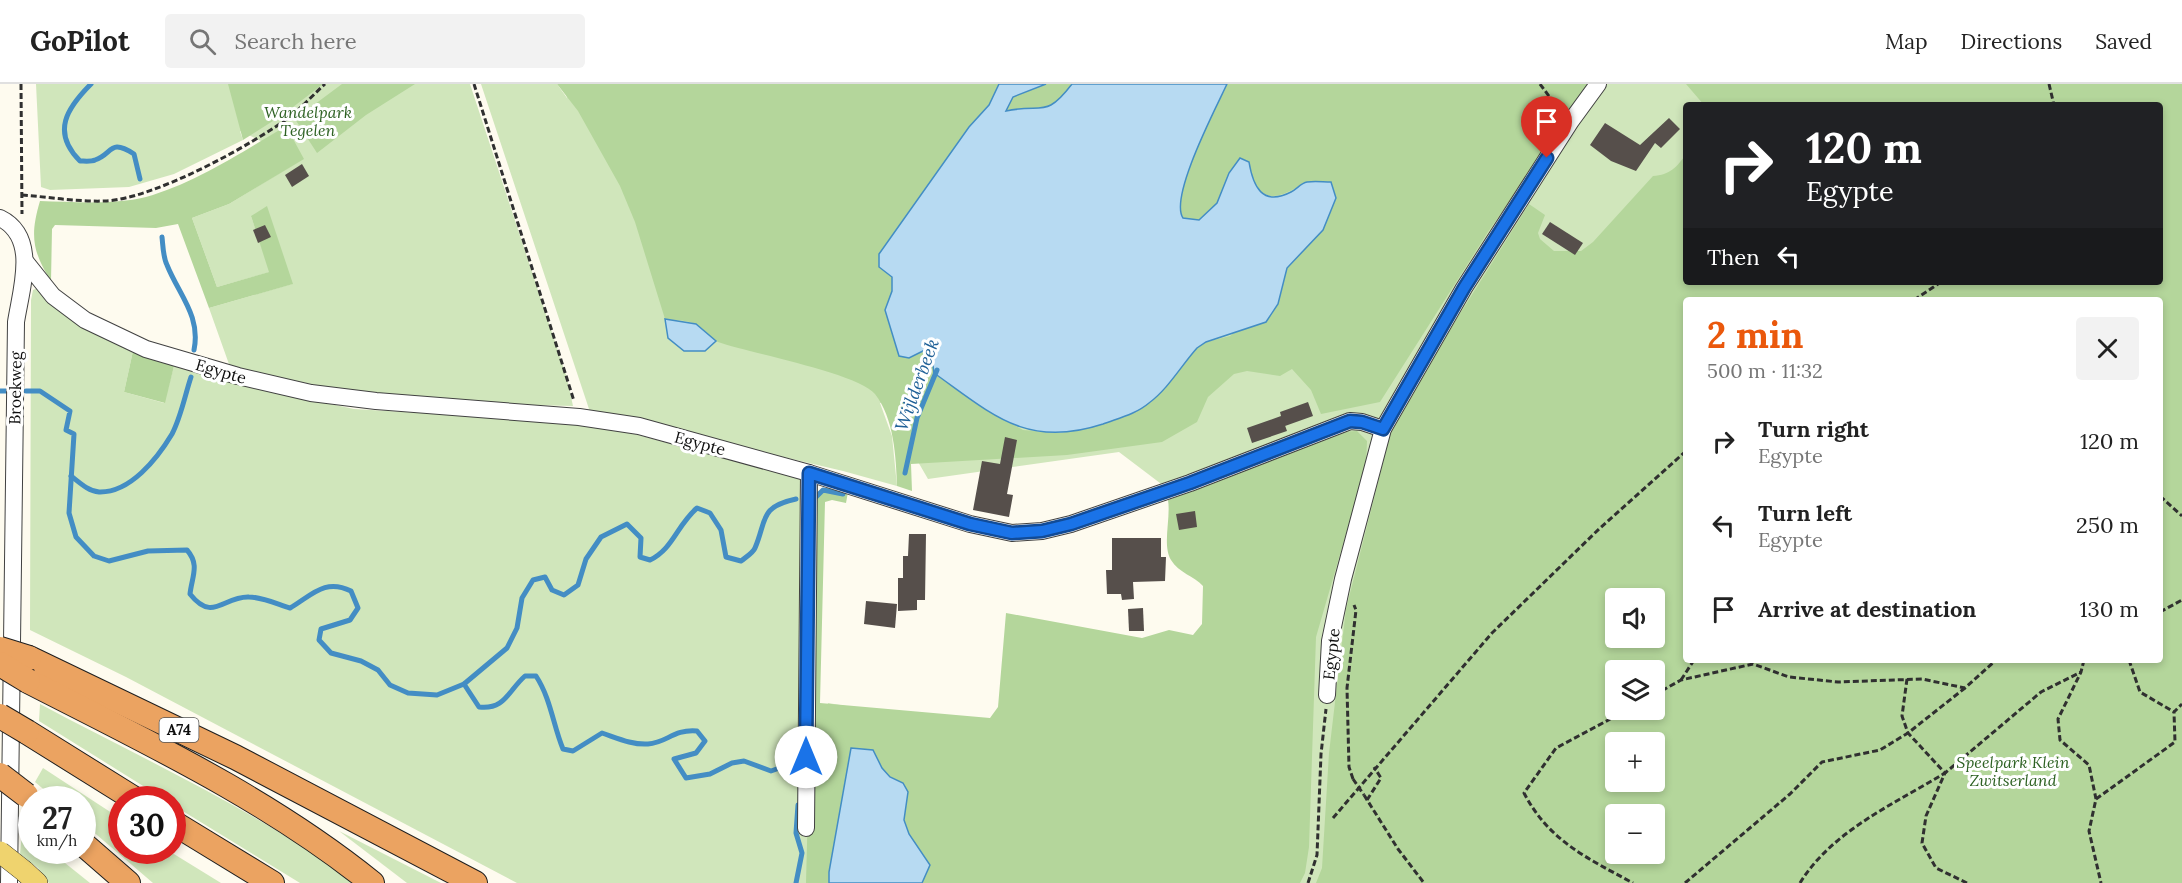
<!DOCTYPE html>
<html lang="en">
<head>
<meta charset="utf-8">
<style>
	body { margin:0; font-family:Lora,serif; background:#f2f2f2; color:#222; height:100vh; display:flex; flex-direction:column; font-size:22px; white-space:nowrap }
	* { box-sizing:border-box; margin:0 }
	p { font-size:20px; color:#767676 }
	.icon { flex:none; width:33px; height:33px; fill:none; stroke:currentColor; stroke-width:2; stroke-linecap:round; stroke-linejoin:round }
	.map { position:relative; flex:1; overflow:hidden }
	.side { position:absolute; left:1683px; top:213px; width:480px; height:366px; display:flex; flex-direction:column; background:#fff; border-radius:6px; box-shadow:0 3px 9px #0003 }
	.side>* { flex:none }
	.banner { position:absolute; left:1683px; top:18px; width:480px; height:183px; border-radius:6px; box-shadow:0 3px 9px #0003; background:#202124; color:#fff; overflow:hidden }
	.buttons { position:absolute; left:1605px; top:504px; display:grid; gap:12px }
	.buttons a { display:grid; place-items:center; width:60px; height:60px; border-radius:6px; background:#fff; box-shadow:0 3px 9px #0003; font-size:30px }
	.speed { position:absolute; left:18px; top:702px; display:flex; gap:12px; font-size:30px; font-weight:700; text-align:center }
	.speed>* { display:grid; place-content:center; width:78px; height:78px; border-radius:50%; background:#fff; box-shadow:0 3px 9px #0003; line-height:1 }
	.speed small { font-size:15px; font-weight:400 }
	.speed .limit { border:9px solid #d22; background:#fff; color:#111 }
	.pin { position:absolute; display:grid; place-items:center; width:51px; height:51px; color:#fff; margin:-62px -26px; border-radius:50% 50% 50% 0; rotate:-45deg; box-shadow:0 0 6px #0007 }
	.pin .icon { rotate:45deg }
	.me { position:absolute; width:66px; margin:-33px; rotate:0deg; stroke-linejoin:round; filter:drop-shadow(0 0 4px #0008) }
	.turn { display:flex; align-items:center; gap:21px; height:126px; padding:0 24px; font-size:27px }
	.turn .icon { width:78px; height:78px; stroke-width:2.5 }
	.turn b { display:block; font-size:42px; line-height:51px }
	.then { display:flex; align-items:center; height:57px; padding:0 24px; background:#0003; gap:12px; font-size:22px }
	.round { display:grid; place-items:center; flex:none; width:63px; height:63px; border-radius:6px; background:#f2f2f2 }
	.overview { display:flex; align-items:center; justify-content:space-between; height:102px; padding:0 24px }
	h1 { font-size:36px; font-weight:700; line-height:45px; color:#ea580c }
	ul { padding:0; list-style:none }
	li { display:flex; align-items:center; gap:18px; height:84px; padding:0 24px }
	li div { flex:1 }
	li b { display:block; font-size:22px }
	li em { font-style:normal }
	header { display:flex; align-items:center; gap:36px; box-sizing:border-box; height:84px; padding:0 30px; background:#fff; border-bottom:2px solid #e0e0e0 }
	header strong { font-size:28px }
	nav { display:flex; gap:33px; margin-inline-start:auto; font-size:21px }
	.search { width:420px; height:54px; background:#f2f2f2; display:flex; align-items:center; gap:15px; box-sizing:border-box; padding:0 21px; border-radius:6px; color:#767676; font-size:22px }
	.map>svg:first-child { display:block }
	.green { fill:#d0e6bb }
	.forest { fill:#b4d69b; fill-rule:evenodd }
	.water { fill:#b7daf2; stroke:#438dc4; stroke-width:1.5 }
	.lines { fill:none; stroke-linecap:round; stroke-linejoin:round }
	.stream { stroke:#438dc4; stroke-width:5 }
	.building { fill:#564f4b }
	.minor-casing { stroke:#414141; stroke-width:18 }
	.major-casing { stroke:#1f1f1f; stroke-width:22 }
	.highway-casing { stroke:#1f1f1f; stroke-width:26 }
	.path { stroke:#303030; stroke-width:3; stroke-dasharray:6 3; stroke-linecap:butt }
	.minor { stroke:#fff; stroke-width:16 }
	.major { stroke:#efd36e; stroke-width:21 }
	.highway { stroke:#eba361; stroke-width:24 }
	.major-bridge-casing { stroke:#1f1f1f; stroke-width:22; stroke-linecap:butt }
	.highway-bridge-casing { stroke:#1f1f1f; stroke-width:26; stroke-linecap:butt }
	.path-bridge { stroke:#303030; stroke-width:3; stroke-dasharray:6 3; stroke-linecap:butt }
	.major-bridge { stroke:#efd36e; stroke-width:21 }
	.highway-bridge { stroke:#eba361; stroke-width:24 }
	.route-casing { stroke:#114b97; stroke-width:15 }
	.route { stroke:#1a73e8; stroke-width:10 }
	.labels { text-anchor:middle; stroke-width:6; stroke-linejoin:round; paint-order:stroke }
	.shield { fill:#fff; stroke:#565656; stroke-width:1.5 }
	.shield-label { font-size:15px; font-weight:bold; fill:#0e0e0e }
	.park-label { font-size:16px; font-style:italic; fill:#2d6122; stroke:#fff }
	.street-label { font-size:16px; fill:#0e0e0e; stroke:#fff }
	.water-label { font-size:18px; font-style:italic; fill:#1f6097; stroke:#fff }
</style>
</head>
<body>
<header>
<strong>GoPilot</strong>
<div class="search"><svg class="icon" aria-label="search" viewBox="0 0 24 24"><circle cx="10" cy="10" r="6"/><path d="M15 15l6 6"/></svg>Search here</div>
<nav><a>Map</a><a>Directions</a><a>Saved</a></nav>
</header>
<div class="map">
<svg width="2182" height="799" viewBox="0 0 2182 799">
	<rect width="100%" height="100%" fill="#fefbef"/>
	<g class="green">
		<path d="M36,0h434l97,294 6,28 -121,-3 -122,-15 -100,-21 -21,-59 83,-24 -41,-68 19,56 -53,15 -25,-69 37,-14 72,-44 -61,-29 3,9 -69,34 -45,13 -79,3 -9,-3z"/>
		<path d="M481,0h76l10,14 -4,-14h1563l-23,21h-417v195l-265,446 72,137h-976l-391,-206 -96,-47 1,-330 2,-10 5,-2 95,63 -9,41 40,11 10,-37 73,20 107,23 202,12 60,8 189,51 4,309 19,-86 182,30 200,-84 9,-57 -34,-90 -66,-50 -191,27 -44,-76h-4l12,33 5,50 -54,-15 -253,-59z"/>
		<path d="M40,620c103,55 222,109 315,179h-55l-127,-78 -1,-5 -8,-1 -125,-78z"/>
		<path d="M43,684l78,51 1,31 47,1 52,32h-68l-70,-60 -1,-23 -27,-1 -20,-17z"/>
		<path d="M339,747l102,52h-34z"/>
		<path d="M22,748l9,6 1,12 18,1 40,32h-41l-11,-15 -18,-14z"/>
	</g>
	<g class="forest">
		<path d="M228,0h95l-39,30 -41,26z"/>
		<path d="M342,0h73l-49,31 -49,38 -22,-34z"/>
		<path d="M557,0h442l-10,21 -20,22 -90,127v13l13,10v14l-7,19 14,46 10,2 14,-7 9,7 2,15 57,39 32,18 37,3 90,-30 47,-55 9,-6 24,-6 51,-43 6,-25 36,-38 -18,-48c-32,22 -49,20 -56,-20l-20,11 -12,30 -18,17 -16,-2c-15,-21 33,-110 44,-134h364l-103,148 -108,170 -59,12 -10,-24 -19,-21 -12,7 -33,-5 -13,3 -26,23 -11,25 -35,20 -95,13 -156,9 1,27 -15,-5c-1,-29 -3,-68 -22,-92 -18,-21 -126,-41 -157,-52 -8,-4 -13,-13 -21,-17 -8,-5 -23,-5 -32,-6l-30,-97 -15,-36 -42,-75z"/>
		<path d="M1046,0h26c-4,6 -9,14 -15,19 -7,7 -39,5 -52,8l8,-14z"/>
		<path d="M1686,0h496v799h-866l6,-15 7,-115 17,-144 45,-178 14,-30 124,-197 16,11 -7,18 2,6 14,12h27l12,-9 60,-66c17,-1 24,-9 33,-22v128h474v-177h-456zM1686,216h474v360h-474zM1616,514h38v40h-38zM1616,586h38v40h-38zM1616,658h38v40h-38zM1616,730h38v40h-38z"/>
		<path d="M286,42l18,33 -75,45 -37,14 25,69 52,-15 -18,-56 16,-10 26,78 -84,24 -31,-84 -22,4 -101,-3 -3,4 -1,52c-19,-30 -21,-46 -11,-80 34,1 73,4 106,-4 48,-13 98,-46 140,-71z"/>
		<path d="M133,267l41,15 -9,37 -41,-11z"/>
		<path d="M1357,347l10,10 -1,24 -50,172 -7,210 -4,26 -5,10h-378l8,-18 -21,-31 -5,-15 4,-27 -5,-9 -13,-6 -9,-9 -8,-18 -22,-2 -22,124v11h-23l10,-390 13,-6 19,5 -2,11 -14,-3 -7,2 -5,201 170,15 8,-11 8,-94 136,25 27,-8 24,5 9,-11 1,-38c-9,-10 -24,-13 -32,-26 -9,-15 0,-42 -3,-60l165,-68z"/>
	</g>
	<g class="water">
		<path d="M999,0h47l-33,13 -7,14c38,-8 39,8 66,-27h155c-11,24 -58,113 -44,134l16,2 18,-17 12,-30 11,-15 9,4c4,24 13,45 42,30 6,-3 10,-9 16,-10 8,-1 16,0 24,0l5,16 -13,32 -36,38 -9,36 -12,18 -60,20 -9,6c-16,18 -29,41 -48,55 -13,11 -30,15 -46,21 -76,25 -110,-9 -169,-51l-2,-15 -9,-7 -14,7 -10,-2 -14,-46 7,-19v-14l-13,-10v-13l90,-127 20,-22z"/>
		<path d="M665,235l31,5 20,17 -11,10h-21l-16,-13z"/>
		<path d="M851,664l22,2 9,18 8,9 13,6 5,9 -4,28 5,14 21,31 -8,18h-93v-11z"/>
	</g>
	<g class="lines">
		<g class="stream">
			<path d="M91,0c-24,24 -40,48 -11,77 4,0 11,1 15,-1 18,-6 14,-22 39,-6l6,25"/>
			<path d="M162,153c1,9 1,20 5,28 12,30 34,51 27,85"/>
			<path d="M0,307h6"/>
			<path d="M26,307h14l30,20 -4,19 8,4 -5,79 7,24 18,19 15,5 39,-10 39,-1c13,15 5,26 3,44 23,29 33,2 59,3 13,0 28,7 41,11 22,-13 35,-30 61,-17l7,17 -8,12 -29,9 -2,11 12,13 30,8 17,9 12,15 18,8 29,2 27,-11 43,-36 10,-20 5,-30 11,-18 12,-3 7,13 12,5 14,-10 8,-26 15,-22 26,-13 14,14 -1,19 10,3c23,-11 27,-35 47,-52l13,5 11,17 5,27 15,4c5,-4 12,-8 14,-13 12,-28 4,-41 41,-49"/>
			<path d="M905,389l12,-55 20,-48"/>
			<path d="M71,392c8,6 17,15 28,16 31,1 58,-33 73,-58 9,-17 13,-39 19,-57"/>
			<path d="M814,415l9,-9 20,4"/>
			<path d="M464,600l15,23c26,3 29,-16 46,-31h11c15,23 17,49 27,73l10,2 29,-18c15,5 30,12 46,11 19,-1 25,-15 49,-13l8,10 -9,12 -22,6 12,19 24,-4 22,-11 12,-2 27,10 14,-5 15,10v5"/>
			<path d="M796,799l6,-30 -6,-20 2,-28"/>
		</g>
	</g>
	<g class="building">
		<path d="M1669,34l11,11 -19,19 -6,-5 -19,28 -25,-10 -21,-16 15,-22 35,22z"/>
		<path d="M302,80l7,12 -17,11 -7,-12z"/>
		<path d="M1550,138l33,21 -8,12 -33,-21z"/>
		<path d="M265,141l6,12 -13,6 -5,-13z"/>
		<path d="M1308,318l5,14 -28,10 -3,-9 5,14 -35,12 -5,-15 34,-12 -1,-4z"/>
		<path d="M1005,353l12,3 -10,54 6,1 -4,22 -36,-7 9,-49 18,3z"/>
		<path d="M1195,427l2,16 -18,3 -3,-16z"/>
		<path d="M909,450h17l-1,66h-8v10l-19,1v-33h5v-22h5z"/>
		<path d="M1112,454h49v19h5l-1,24 -32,1 1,17 -12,1 -1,-6h-14l-1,-24h6z"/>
		<path d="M866,517l31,3 -2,24 -31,-4z"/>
		<path d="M1143,524l1,23h-15l-1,-22z"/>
	</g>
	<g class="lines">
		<defs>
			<g id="minor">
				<path d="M0,134c39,19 21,71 16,104l-7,561"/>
				<path d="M25,177l28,35 32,24 61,29 92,27 73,17 65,8 203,16 60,9 170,47 161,51 42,9 30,-2 29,-7 119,-41 160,-62 12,1 21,7"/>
				<path d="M1327,611l3,-54 13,-62 40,-150 81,-141 107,-167 27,-37"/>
				<path d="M806,744l3,-355"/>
			</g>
			<path id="major" d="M24,787l13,12"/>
			<g id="highway">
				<path d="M29,574l206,99 240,126"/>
				<path d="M28,597c119,61 240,118 344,202"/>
				<path d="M27,648l109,68"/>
				<path d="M172,738l100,61"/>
				<path d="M82,759l46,40"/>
			</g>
		</defs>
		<use href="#minor" class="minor-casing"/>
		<use href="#major" class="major-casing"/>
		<use href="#highway" class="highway-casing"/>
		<g class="path">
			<path d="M21,0l1,130"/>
			<path d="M474,0l100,317"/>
			<path d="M1540,0l20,27"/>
			<path d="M2049,0l5,21"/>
			<path d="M22,111c27,2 56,7 83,6 49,-2 147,-56 186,-85 12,-10 23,-22 34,-32"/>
			<path d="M1914,216l27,-18"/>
			<path d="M2160,412l22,20"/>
			<path d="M2160,528l22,-12"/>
			<path d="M2084,576l-3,12 -23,47 2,21 29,25 7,34 -7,32 12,52"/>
			<path d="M2129,576l11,32 34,20"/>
			<path d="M1681,596l13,-20"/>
			<path d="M1654,611l27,-15 72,-16 36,13 49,5 84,-3 43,9 31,-28"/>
			<path d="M1627,626l-71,38 -32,45c25,48 63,65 109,90"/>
			<path d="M1353,695l-4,-12 -2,-79 9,-78 -2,-5"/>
			<path d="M1364,711l34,54 26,34"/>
			<path d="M2096,715l79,-57 -1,-30 8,-8"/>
			<path d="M1367,716l14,-22 -7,-11"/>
			<path d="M1333,734l159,-185 107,-104 87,-78"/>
			<path d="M1308,799l9,-28 4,-101 5,-45"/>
			<path d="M1685,799l105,-89 32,-32 58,-12 28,-17 57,-45"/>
			<path d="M1800,799c32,-52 94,-79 145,-110l-37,-40 -6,-17 5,-37"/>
			<path d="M1967,799l-31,-15 -14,-25 4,-27 19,-43 96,-81 40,-20"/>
		</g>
		<use href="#minor" class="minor"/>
		<use href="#major" class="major"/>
		<use href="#highway" class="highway"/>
		<defs>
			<path id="major-bridge" d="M0,768l24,19"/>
			<g id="highway-bridge">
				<path d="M0,565l29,9"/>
				<path d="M0,580l28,17"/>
				<path d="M0,632l27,16"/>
				<path d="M0,691l26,20"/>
			</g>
		</defs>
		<use href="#major-bridge" class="major-bridge-casing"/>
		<use href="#highway-bridge" class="highway-bridge-casing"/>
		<path class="path-bridge" d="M1353,695l11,16"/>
		<use href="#major-bridge" class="major-bridge"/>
		<use href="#highway-bridge" class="highway-bridge"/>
	</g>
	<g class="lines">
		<defs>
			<path id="route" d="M806,673l3,-284 161,51 42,9 30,-2 29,-7 119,-41 160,-62 12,1 21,7 81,-141 83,-130"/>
		</defs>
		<use href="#route" class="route-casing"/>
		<use href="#route" class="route"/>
	</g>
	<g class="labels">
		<rect class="shield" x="159.5" y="634" width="39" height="24" rx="4.5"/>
		<g class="shield-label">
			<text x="179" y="651">A74</text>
		</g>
		<g class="park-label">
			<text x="308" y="34">Wandelpark<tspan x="308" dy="18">Tegelen</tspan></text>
			<text x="2013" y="684">Speelpark Klein<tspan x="2013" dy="18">Zwitserland</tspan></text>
		</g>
		<g class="street-label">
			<text transform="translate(221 287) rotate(16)" y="6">Egypte</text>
			<text transform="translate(15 304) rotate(-89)" y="6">Broekweg</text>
			<text transform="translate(700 359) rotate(15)" y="6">Egypte</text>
			<text transform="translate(1331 570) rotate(-84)" y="6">Egypte</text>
		</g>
		<g class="water-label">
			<text transform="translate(917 301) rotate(-70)" y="6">Wijlderbeek</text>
		</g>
	</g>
</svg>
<div class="buttons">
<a><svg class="icon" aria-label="sound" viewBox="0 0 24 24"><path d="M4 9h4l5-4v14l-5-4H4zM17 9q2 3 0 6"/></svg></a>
<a><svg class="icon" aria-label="layers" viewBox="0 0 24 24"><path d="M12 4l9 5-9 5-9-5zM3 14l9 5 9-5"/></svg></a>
<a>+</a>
<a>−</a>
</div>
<div class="speed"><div>27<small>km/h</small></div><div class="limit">30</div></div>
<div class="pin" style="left:1547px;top:74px;background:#d93025"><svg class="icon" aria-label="arrive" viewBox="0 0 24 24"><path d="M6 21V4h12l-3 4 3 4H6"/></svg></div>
<svg class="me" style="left:806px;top:673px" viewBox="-20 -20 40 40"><circle r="19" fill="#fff"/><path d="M0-13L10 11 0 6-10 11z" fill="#1a73e8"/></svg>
<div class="banner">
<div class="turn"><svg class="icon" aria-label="right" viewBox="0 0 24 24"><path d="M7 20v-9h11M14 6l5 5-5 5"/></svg><div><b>120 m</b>Egypte</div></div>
<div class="then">Then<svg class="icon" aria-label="left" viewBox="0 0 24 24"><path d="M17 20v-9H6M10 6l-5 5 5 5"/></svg></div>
</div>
<section class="side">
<div class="overview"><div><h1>2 min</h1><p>500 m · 11:32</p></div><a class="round"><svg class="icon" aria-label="close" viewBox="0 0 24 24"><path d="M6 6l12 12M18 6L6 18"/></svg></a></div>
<ul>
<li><svg class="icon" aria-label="right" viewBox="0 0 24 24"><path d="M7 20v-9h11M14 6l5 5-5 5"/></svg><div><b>Turn right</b><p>Egypte</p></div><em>120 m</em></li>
<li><svg class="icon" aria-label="left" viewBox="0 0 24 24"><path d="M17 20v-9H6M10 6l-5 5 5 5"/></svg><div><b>Turn left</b><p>Egypte</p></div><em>250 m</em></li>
<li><svg class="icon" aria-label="arrive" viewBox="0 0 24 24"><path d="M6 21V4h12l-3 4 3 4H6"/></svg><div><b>Arrive at destination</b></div><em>130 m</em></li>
</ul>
</section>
</div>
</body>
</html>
